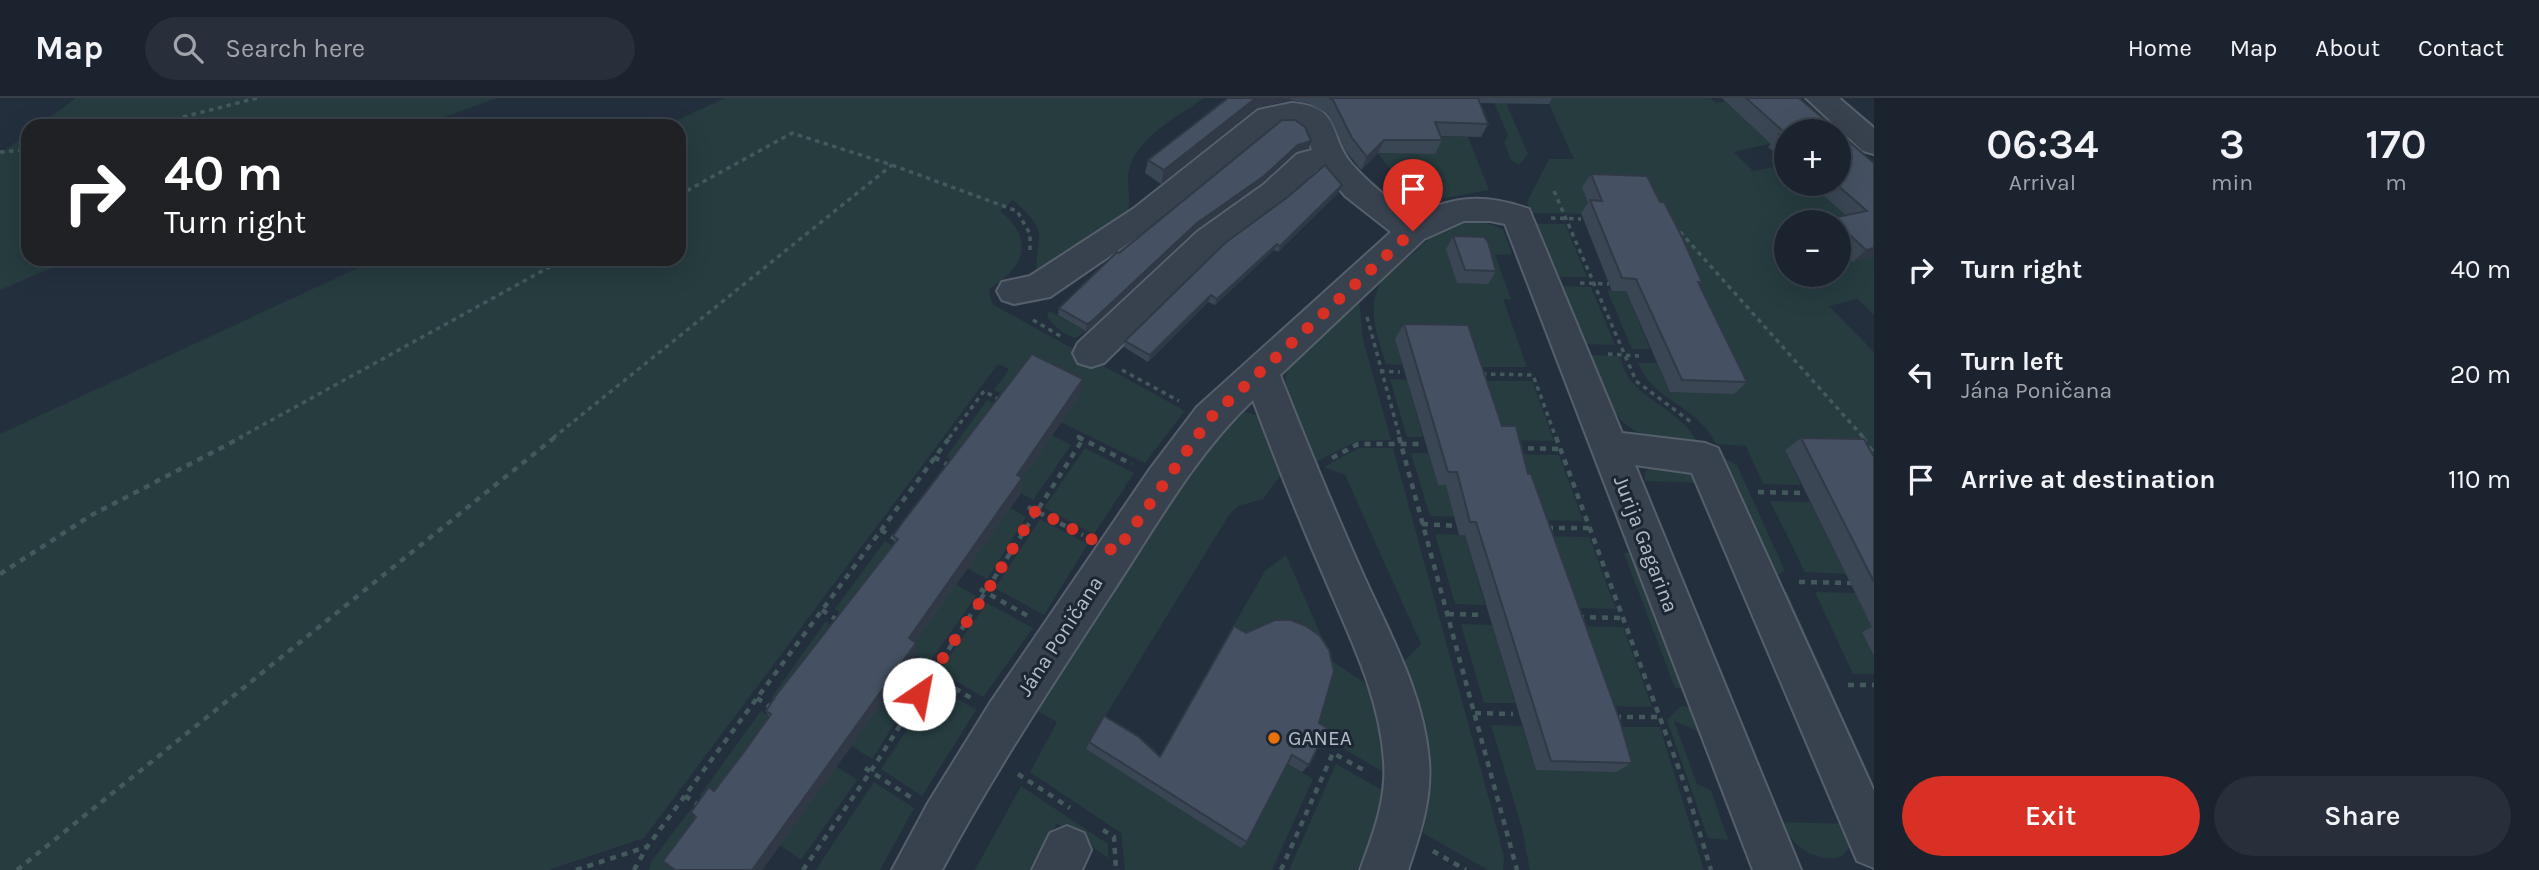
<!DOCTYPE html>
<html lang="en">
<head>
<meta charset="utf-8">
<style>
	body { margin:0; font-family:Karla,sans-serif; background:#282f3a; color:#f1f3f6; height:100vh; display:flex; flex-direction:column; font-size:26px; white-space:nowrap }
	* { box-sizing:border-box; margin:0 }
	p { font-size:23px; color:#a0a4aa }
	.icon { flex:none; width:38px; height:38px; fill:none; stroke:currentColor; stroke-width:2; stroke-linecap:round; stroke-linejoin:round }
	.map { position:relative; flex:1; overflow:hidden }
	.panel { display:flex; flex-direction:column; background:#1b232e; width:665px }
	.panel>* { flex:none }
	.guide { position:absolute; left:21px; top:21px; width:665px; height:147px; border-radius:21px; box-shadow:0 7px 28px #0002,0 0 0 2px #39404a; background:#202124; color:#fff; overflow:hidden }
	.buttons { position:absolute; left:1774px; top:21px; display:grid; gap:14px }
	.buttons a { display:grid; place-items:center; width:77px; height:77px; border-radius:50%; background:#1b232e; box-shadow:0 7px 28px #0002,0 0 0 2px #39404a; font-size:35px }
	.pin { position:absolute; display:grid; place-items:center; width:60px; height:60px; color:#fff; margin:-72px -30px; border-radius:50% 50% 50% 0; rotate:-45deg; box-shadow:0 0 7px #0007 }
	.pin .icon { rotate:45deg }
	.me { position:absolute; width:77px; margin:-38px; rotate:33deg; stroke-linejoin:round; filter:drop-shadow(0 0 5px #0008) }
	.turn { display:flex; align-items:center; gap:24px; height:147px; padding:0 28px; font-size:32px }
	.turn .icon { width:91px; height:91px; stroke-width:2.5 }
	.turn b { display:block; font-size:49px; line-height:60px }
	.eta { display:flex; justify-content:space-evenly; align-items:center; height:119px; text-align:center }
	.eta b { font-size:42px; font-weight:600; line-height:49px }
	.cta { display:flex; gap:14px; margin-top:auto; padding:14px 28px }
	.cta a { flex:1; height:80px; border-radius:42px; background:#d93025; color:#fff; font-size:28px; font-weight:600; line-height:80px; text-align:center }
	.cta a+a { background:#282f3a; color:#f1f3f6 }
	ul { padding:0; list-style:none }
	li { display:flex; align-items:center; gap:21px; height:105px; padding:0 28px }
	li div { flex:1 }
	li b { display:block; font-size:26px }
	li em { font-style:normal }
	header { display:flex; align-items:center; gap:42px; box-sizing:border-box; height:98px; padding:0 35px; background:#1b232e; border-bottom:2px solid #39404a }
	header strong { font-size:33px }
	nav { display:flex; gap:38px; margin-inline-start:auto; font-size:24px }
	.search { width:490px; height:63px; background:#282f3a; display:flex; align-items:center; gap:18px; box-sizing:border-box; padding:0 24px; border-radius:38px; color:#a0a4aa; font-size:26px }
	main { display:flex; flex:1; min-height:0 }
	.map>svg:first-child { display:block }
	.green { fill:#263c3f; fill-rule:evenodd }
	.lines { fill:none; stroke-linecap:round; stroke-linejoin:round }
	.minor-casing { stroke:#565f6c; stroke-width:4 }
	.path-far1 { stroke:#44595c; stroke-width:3.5; stroke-dasharray:4.5 4.5; stroke-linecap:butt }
	.path { stroke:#44595c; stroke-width:4.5; stroke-dasharray:6 6; stroke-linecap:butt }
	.minor { fill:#38414e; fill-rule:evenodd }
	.wall { fill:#3b4654 }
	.shaded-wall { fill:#303945 }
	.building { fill:#455162; stroke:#303945; stroke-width:2 }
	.route { stroke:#d93025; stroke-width:12; stroke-dasharray:0 21.6 }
	.food-dot { fill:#e8710a; stroke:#1d2633; stroke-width:2.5 }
	.labels { text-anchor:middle; stroke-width:6; stroke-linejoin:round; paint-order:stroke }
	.street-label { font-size:21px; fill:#b4bcc9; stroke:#1d2633 }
	.poi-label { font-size:21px; fill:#b4bcc9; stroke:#1d2633; text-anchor:start }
</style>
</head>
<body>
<header>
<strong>Map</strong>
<div class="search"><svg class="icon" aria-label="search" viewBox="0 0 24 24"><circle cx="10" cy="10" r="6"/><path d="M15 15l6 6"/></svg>Search here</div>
<nav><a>Home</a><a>Map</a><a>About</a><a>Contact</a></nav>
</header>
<main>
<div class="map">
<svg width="1874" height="772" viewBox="0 0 1874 772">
	<rect width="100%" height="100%" fill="#242f3e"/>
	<g class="green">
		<path d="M76,0h421l-77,28h-382z"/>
		<path d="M725,0h479c-26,19 -66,38 -75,71 -4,17 5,33 -4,49l-89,55c1,-42 14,-40 -23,-73l-13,11c35,28 25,57 -11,78l3,15 193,107 -40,52 -151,-73 15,-21 -11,-5 -354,474 -96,32h-548v-436l377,-175h302v-133h-14z"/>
		<path d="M1492,0h12l24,56 -9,11 -8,-5 -7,-18 4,-7z"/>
		<path d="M1546,0h164l6,5 10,-2 61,39 -53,12 19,19 26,-5 8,7v11h12l15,14 19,-6 41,25v98l-16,-16 -29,7 45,46v134l-89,-36 16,35 -38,-1 -17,-38 -30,-2c-22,-42 -61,-41 -78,-81h19l13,29 -88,-205 10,27 -61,-1 -4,-11 22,-43h25zM1787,124h52v53h-52z"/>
		<path d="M28,35v126h45l-73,31v-136z"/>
		<path d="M1429,38l39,1 21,53 -50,9 -19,-1 -18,-13 -24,-32 56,1z"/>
		<path d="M1464,122l16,1 23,8 9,25 -17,1 16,44h-8l24,68h-60l-71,-28 6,26 -16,-1c-8,-27 -21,-57 -4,-83l56,-50z"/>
		<path d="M1536,126h29l22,53h-31z"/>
		<path d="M1560,188l31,1 24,58 -32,-1z"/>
		<path d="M1607,192l19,1 24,58h-18z"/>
		<path d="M1359,199l4,43 28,100 -34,1 -43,22 -26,-73c-3,-11 -3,-17 2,-27z"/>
		<path d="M1049,213l37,20 -11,7c-12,-5 -21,-10 -28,-22z"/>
		<path d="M1586,257l33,1c4,9 7,19 13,26 21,24 52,32 66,62 -15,-2 -31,-2 -45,-6 -40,-10 -54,-49 -67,-83z"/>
		<path d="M1390,281l17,1 16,57h-16z"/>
		<path d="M1471,283h61l22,60 -63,-1z"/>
		<path d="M987,302l9,5 -43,55 -7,-3z"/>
		<path d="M1245,314l15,4 23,56 -20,27 -25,7 -9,9 -128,208 140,125 44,-86 28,17 -41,91h-147l-4,-37 -91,-61 27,-50 -26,-15 127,-194 68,-88z"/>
		<path d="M1052,337l19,10 -38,55 -19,-11z"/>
		<path d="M1085,350l49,25 -40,61 -50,-26z"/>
		<path d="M1359,350h34l103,377 8,32 -1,13h-15l-65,-37 5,-31 -1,-30 -25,-108 19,-20 -76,-169 -21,-8z"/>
		<path d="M1411,355h17l10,32h12l9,32 -29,-1z"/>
		<path d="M1714,355l23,12 48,106 -7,4h-9z"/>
		<path d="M1496,356l63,1 24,66 -53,-1z"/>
		<path d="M1677,367l20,10 5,8 -57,-2v-8l4,-6z"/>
		<path d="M1770,403l40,1 36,72 -41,-2z"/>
		<path d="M1004,406l22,13 -39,62 -21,-11z"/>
		<path d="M1040,421l48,25 -44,71 -49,-27z"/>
		<path d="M1435,436l30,1 20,70 -30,-1z"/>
		<path d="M1535,438l54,1 27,72 -41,-1z"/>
		<path d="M885,443l10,6 -53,67 -7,-5z"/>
		<path d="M1633,454l52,136h-10l-51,-135z"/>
		<path d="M1286,457l46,106 37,25 7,10 11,78 -84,-49 -56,-80 -19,-10 37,-64z"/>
		<path d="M955,486l21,12 -47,67 -20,-13z"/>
		<path d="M1778,494h9l87,193h-8z"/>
		<path d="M1815,494l41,1 18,36 -11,4 11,23v18h-21z"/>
		<path d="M987,505l46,25 -50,69 -44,-26z"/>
		<path d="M826,523l7,5 -52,79 -10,-7z"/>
		<path d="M1461,526l31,1 23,78h-31z"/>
		<path d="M1566,528l57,1 29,80 -58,-1z"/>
		<path d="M896,570l24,15 -48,76 -22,-14z"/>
		<path d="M936,588l40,24 -54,86 -41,-27z"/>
		<path d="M1681,608l9,1 10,25 -26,-11 23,63 14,6 17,50 -20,-2 -41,-118z"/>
		<path d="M761,613l11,7 -61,84 -11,-7z"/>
		<path d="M1491,627l31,1 14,44 65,-43h59l44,143h-174l-8,-42z"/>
		<path d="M1336,666l48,27 -13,47 -14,32h-68z"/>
		<path d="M836,668l21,14 -56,80 -21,-15z"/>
		<path d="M874,684l40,26 -34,62h-64z"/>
		<path d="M1021,688l87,58v14l-51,-35 -27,47h-55z"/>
		<path d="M690,712l10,7 -29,51 2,2h-24l2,-8z"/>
		<path d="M1780,724l69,2c10,38 -22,42 -48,24 -9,-7 -15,-17 -21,-26z"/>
	</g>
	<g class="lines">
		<defs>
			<g id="minor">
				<path d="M1806,0h33l35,30v26l-11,-3z"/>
				<path d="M1291,5c51,3 37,32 60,60 18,21 40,38 62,53 43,-21 72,-22 116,-7l93,224 83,10 13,5 156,343v77l-17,-7 -165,-388 -57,-8 166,405h-48l-248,-646 -15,-3h-26l-40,18 -144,136c26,66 53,132 82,197 27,61 62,121 67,189 3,38 -9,74 -21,109h-48c13,-35 27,-71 24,-109 -4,-66 -36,-127 -61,-187 -25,-57 -48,-115 -70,-174 -58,55 -97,126 -141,193 -59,91 -119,181 -170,277h-50l36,-67 62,-100 160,-234 47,-62 194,-175 -46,-36 -22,-27 -6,1 -32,31 -64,47 -117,115 -13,4 -13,-4 -5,-10 5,-10 119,-111 66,-47 34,-31 15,-4c-6,-20 -10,-29 -33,-26l-124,101 -105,72 -36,7 -12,-4 -5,-9 5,-9 28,-6 103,-67 125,-99z"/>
				<path d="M1067,728l17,7 7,17 -9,20h-50l18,-37z"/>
			</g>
		</defs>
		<use href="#minor" class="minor-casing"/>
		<g class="path-far1">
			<path d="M148,28l109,-28"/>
			<path d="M0,54l28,-2"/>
			<path d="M1554,93l82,190 55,41"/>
			<path d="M679,97l113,-62 100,32 125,46 13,23v20"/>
			<path d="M1551,120l30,1"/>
			<path d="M1674,127l190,213"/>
			<path d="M1580,185l29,1"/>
			<path d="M1367,219l33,121"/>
			<path d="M1033,222l29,17"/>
			<path d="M1608,256l31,2"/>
			<path d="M1122,272l57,31"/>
			<path d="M1380,273l20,1"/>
			<path d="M1482,276l51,1 23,63"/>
			<path d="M1077,338l5,2"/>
			<path d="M239,340l325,-179"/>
			<path d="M553,340l339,-273"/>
			<path d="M949,340l35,-47 16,9"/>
		</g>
		<g class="path">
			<path d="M1078,339l54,27"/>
			<path d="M1399,339l118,433"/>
			<path d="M1556,339l130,351 25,82"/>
			<path d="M1862,339l12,17"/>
			<path d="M1516,350l45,1"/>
			<path d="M934,359l16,9"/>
			<path d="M1332,360l26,-14h62"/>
			<path d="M1758,394l47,1"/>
			<path d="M1028,409l55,28"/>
			<path d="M1422,426l35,2"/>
			<path d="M1547,430h43"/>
			<path d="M881,432l15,9"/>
			<path d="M0,476l90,-58 152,-79"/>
			<path d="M1799,484l52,1"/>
			<path d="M980,491l48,27"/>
			<path d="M822,512l15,10"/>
			<path d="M1448,516l35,1"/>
			<path d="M1578,519l45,1"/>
			<path d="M924,572l47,28"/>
			<path d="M1848,587h26"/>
			<path d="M757,600l16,11"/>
			<path d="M1475,615l38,1"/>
			<path d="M1615,619h45"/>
			<path d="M865,670l47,30"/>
			<path d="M1018,676l52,34"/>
			<path d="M685,698l17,11"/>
			<path d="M1103,732l11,7 2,33"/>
			<path d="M1433,753l33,19"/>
			<path d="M17,772l538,-433"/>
			<path d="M576,772l70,-23"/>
			<path d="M634,772l13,-23 303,-410"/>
			<path d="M803,772l68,-99 212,-332"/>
			<path d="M1281,772l52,-117 34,19"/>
		</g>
		<use href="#minor" class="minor"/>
	</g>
	<g class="wall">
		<path d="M1228,0h324l-3,6 -69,-1 8,21 -7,13 -41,-1 2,4 -7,14 -57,-1 -17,17 -15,-19 -18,-37 -20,-11 -18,-3 -34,8 -95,76 -16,-11 3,-13z"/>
		<path d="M1722,0h77l-12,33v32l-19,-16 3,-3z"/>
		<path d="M1282,22l27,28 -14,4 -34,31 -66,47 -105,98 -4,3 -28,-16 1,-7 60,-55z"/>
		<path d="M1874,65v93l-21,6 -14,-13v-27h-10l3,-4 14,-3 -36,-31h29z"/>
		<path d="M1591,76l69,28 42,80 -3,3 48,97 -13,12 -64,-2 -44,-101h-14l-31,-78 7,-10 -6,-16z"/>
		<path d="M1339,94l-61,60 -4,-2 -59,55 -7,-3 -60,60 -24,-15 1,-6z"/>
		<path d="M1453,138l43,35 -8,13 -31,-1 -11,-34z"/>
		<path d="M1404,226l98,102 26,48 104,289 -16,9 -80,-2 -71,-235h-6l-13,-50h-8l-43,-146z"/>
		<path d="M1080,297l-58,84 -1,14 -106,149 2,13 -155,215h-89l-10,-9 32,-43 -4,-6 23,-21 55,-73 -3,-7 128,-167 -1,-8z"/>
		<path d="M1801,340l73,19v199l-12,-24 10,-5 -87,-177z"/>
		<path d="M1319,625l-10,42 -7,7 -14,-8 -41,78 -6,6 -155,-99 3,-7 71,15z"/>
	</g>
	<g class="shaded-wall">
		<path d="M1256,0h35l-1,2 -34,8 -95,76 3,-14z"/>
		<path d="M1384,42l-6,13 -17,17 6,-13z"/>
		<path d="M1311,43l-2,7 -14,4 -34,31 -66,47 -109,101 1,-7 110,-101 101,-78z"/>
		<path d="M1342,87l-3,7 -61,60 2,-6z"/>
		<path d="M1277,146l-3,6 -59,55 2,-6z"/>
		<path d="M1874,150v8l-21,6 13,-12z"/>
		<path d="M1211,197l-3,7 -60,60 2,-7z"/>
		<path d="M1083,281l-3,16 -58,84 -1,14 -112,157v-12l108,-163z"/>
		<path d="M916,545l1,12 -155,215h-10z"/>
	</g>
	<g class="building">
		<path d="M1228,0h28l-92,72 -16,-10z"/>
		<path d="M1329,0h149l10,26 -53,-2 7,18h-58l-17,17 -15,-19 -19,-38z"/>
		<path d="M1746,0h53l39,33h-51v10l-8,-7 6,-1z"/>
		<path d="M1282,22h13l10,7 6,14 -13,4 -34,31 -67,47 -105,98 -5,3 -28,-16 58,-56 2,1z"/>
		<path d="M1839,35l35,30v85l-8,2 -27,-25v-3h-2l-5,-4 35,-7 -31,-27h3z"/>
		<path d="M1325,67l17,20 -62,61 -3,-2 -60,55 -6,-4 -61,60 -25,-14 100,-98 64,-47z"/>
		<path d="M1591,76l56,2 13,26h4l18,35 20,45h-4l49,100 -65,-2 -46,-101 -14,-1 -32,-78 12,1z"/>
		<path d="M1453,138l31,1 4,5 8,29 -31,-1z"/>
		<path d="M1404,226l64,1 34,101h14l12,48h3l88,244 13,45 -81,-2 -75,-239h-6l-13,-50h-9z"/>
		<path d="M1032,256l51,25 -66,96 5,3 -113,160 7,5 -164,227h-77l-12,-9 33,-44 -5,-5 18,-25 5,4 30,-39 27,-38 -5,-3 11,-17 121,-155 -5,-3 9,-13z"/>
		<path d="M1801,340l63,1 10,18v125z"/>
		<path d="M1275,522h16l15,6 14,10 9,14 5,21 -15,52 8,5 -18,37 -17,-10 -45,87 -158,-100 15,-26 35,21 21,20 74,-131 12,7z"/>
	</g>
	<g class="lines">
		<path class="route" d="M919,596l67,-101 50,-83 80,42 94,-134 203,-187"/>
	</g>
	<circle class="food-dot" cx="1274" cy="640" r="7"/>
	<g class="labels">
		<g class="street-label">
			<text transform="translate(1646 446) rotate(69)" y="7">Jurija Gagarina</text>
			<text transform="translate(1060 538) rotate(-57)" y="7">Jána Poničana</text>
		</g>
		<g class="poi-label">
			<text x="1288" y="647">GANEA</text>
		</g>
	</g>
</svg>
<div class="buttons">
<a>+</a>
<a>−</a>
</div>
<div class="pin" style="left:1413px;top:133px;background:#d93025"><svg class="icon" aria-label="arrive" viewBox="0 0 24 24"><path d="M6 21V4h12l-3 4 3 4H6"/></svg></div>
<svg class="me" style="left:919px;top:596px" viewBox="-20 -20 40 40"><circle r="19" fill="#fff"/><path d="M0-13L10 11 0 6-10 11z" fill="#d93025"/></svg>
<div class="guide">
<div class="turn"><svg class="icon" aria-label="right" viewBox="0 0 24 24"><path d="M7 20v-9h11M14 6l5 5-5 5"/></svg><div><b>40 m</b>Turn right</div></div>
</div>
</div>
<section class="panel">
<div class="eta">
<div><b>06:34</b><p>Arrival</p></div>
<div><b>3</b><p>min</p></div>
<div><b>170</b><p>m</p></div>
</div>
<ul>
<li><svg class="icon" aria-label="right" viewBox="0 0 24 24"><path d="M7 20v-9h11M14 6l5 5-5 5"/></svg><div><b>Turn right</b></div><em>40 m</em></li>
<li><svg class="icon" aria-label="left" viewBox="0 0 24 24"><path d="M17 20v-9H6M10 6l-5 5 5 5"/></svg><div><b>Turn left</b><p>Jána Poničana</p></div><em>20 m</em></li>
<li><svg class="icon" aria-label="arrive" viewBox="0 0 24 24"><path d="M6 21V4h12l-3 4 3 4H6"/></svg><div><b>Arrive at destination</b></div><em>110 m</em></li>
</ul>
<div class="cta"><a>Exit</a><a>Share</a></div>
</section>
</main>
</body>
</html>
